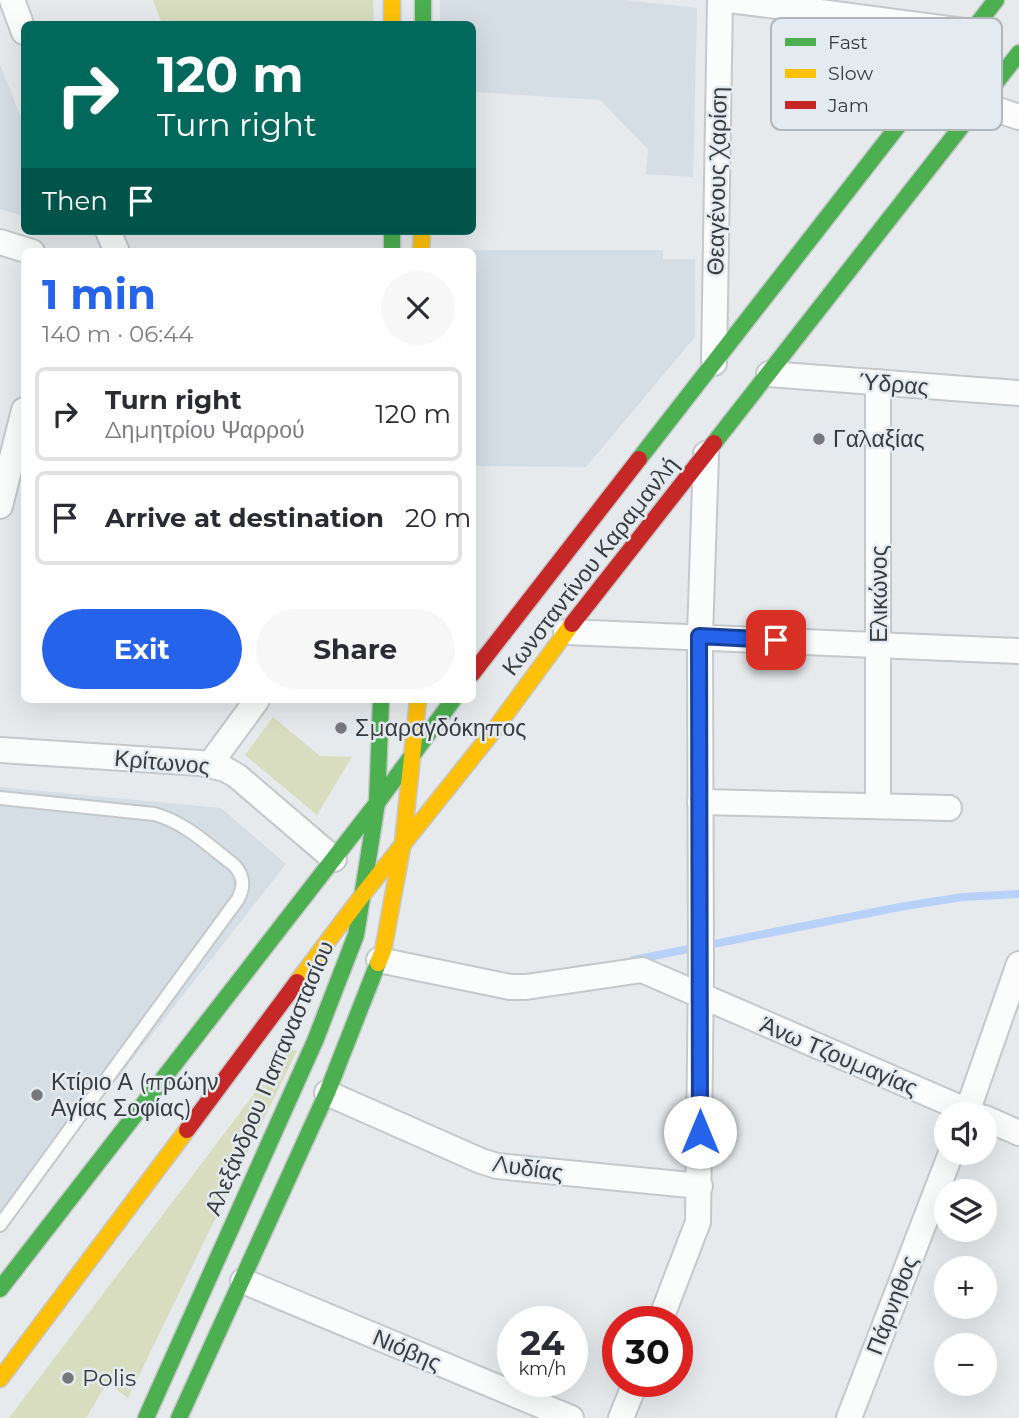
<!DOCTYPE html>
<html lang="en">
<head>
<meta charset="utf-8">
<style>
	body { margin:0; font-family:Montserrat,sans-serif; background:#f7f7f7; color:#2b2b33; height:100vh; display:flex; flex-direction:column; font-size:26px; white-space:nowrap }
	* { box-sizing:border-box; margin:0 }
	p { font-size:23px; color:#7c7c81 }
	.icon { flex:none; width:38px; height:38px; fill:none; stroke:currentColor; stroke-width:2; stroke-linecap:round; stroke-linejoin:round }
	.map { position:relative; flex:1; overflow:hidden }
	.details { position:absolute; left:21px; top:248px; width:455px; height:455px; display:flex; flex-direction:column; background:#fff; border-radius:10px; box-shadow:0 7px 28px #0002 }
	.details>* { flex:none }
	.hud { position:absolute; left:21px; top:21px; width:455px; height:214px; border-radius:10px; box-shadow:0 7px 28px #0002; background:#00695c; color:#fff; overflow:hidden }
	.fabs { position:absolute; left:934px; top:1102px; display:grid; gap:14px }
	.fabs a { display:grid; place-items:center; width:63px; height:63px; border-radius:50%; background:#fff; box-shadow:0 7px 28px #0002; font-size:35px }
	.speed { position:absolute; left:497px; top:1306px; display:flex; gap:14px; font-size:35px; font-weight:700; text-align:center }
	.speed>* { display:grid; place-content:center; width:91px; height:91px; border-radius:50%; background:#fff; box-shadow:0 7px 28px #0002; line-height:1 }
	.speed small { font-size:18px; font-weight:400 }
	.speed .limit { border:10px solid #d22; background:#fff; color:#111 }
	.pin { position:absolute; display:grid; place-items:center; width:60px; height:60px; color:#fff; margin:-30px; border-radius:14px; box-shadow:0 4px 10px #0006 }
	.me { position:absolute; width:77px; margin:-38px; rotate:0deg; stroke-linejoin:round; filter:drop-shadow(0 0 5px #0008) }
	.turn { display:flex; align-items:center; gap:24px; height:147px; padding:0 21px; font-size:32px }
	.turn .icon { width:91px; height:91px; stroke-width:2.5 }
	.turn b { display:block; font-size:49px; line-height:60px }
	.then { display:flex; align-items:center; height:66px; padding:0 21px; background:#0003; gap:14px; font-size:26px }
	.round { display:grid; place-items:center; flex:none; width:74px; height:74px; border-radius:37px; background:#f7f7f7 }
	.head { display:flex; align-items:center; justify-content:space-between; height:119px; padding:0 21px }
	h1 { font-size:42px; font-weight:700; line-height:52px; color:#2563eb }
	.button { display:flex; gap:14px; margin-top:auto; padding:14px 21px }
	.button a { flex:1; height:80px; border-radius:42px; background:#2563eb; color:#fff; font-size:28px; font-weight:700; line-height:80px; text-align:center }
	.button a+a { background:#f7f7f7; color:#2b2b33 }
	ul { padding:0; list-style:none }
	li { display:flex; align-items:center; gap:21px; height:94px; margin:0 14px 10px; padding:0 7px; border:4px solid #e1e1e2; border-radius:10px }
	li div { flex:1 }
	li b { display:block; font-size:26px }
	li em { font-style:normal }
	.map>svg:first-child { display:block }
	.built { fill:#d5dde5 }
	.green { fill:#d8ddbf }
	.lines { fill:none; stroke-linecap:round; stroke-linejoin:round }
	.stream { stroke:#b8d1f8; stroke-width:8 }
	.lane-casing { stroke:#c5c8ca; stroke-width:16 }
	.street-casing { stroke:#c5c8ca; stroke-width:28 }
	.fast-casing { stroke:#c5c8ca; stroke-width:19 }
	.slow-casing { stroke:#c5c8ca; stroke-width:19 }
	.jam-casing { stroke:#c5c8ca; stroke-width:19 }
	.lane { stroke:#fbfcfc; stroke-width:12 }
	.street { stroke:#fbfcfc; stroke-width:24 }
	.fast { stroke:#4caf50; stroke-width:16 }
	.slow { stroke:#ffc107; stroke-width:16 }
	.jam { stroke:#c62828; stroke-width:16 }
	.route-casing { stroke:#184099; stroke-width:18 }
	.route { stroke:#2563eb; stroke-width:12 }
	.poi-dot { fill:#76787b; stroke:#e4ebf0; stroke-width:2.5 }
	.labels { text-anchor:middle; stroke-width:5; stroke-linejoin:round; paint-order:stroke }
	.street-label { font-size:23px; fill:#393b3d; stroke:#e4ebf0 }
	.poi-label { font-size:23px; fill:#393b3d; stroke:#e4ebf0; text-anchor:start }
	.key { fill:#e4ebf0; stroke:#b1b6ba; stroke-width:2 }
	.key-label { font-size:19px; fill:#393b3d }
</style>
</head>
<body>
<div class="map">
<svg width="1019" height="1418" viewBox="0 0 1019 1418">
	<rect width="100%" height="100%" fill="#e7eaed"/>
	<g class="built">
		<path d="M440,0h184l73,8 -4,169 -47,-3 2,-25 -48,-49 -127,-8 -1,-68h-32z"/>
		<path d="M0,64l24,61v91l-24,-7z"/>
		<path d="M457,250h206v9h32v78l-109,130 -113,-1 -1,-214z"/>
		<path d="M0,787l221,21 65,56 -268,341 -18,16z"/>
	</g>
	<g class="green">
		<path d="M153,0h220l1,24h-212z"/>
		<path d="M273,717l47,39 32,1 -35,58 -72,-60z"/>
		<path d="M289,1048l8,3 -169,347 -21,-15 -21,35h-77z"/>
	</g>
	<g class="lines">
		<path class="stream" d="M633,960l272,-54 58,-9 56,-3"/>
		<defs>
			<path id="lane" d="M0,798l154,16c31,8 55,32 80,51 10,11 11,21 4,34l-238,326"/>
			<g id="street">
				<path d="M12,0l12,32"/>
				<path d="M730,0l241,32"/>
				<path d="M980,104l39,13"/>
				<path d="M108,231l9,21"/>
				<path d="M0,242l32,10"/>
				<path d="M714,363l6,-363"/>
				<path d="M769,374l250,19"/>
				<path d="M0,506l24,-96"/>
				<path d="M566,632l453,19"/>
				<path d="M0,750l200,13 25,6 12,7 97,83"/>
				<path d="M210,764l47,-64"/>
				<path d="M700,802l249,6"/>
				<path d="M878,806v-424"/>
				<path d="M379,960l131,27h16l116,-17 335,145"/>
				<path d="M327,1093l154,68 16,5 203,20"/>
				<path d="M966,1115l53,-151"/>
				<path d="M985,1118l34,15"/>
				<path d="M243,1281l328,137"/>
				<path d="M660,1321l38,-99 3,-250 -1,-336 6,-182"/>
				<path d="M621,1418l15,-37"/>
				<path d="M849,1418l102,-265"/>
			</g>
			<g id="fast">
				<path d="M423,0v24"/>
				<path d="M392,231v21"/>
				<path d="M714,443l305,-390"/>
				<path d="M639,459l357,-459"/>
				<path d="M0,1289l377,-486 76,-103"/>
				<path d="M146,1418l169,-377 41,-106 21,-132 4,-103"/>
				<path d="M179,1418l148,-325 51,-130"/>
			</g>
			<g id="slow">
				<path d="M392,0v24"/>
				<path d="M421,252l1,-21"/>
				<path d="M378,963l5,-12 20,-109 15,-142"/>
				<path d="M297,982l67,-89 131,-164 77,-105"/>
				<path d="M0,1379l187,-249"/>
			</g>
			<g id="jam">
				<path d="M572,624l142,-181"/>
				<path d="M472,674l167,-215"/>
				<path d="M187,1130l110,-148"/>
			</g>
		</defs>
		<use href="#lane" class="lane-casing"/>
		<use href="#street" class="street-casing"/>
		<use href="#fast" class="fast-casing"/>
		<use href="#slow" class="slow-casing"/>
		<use href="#jam" class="jam-casing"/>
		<use href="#lane" class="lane"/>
		<use href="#street" class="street"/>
		<use href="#fast" class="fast"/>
		<use href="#slow" class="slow"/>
		<use href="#jam" class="jam"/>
	</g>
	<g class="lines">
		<defs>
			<path id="route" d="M700,1132l-1,-496 77,4"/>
		</defs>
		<use href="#route" class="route-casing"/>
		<use href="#route" class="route"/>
	</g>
	<g class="poi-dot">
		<circle cx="819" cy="439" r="7"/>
		<circle cx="341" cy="728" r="7"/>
		<circle cx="37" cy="1095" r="7"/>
		<circle cx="68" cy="1378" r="7"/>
	</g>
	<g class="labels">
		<g class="street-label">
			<text transform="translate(717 181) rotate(-89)" y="8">Θεαγένους Χαρίση</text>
			<text transform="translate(894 384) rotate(5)" y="8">Ύδρας</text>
			<text transform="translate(590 566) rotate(-52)" y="8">Κωνσταντίνου Καραμανλή</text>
			<text transform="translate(879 594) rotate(-90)" y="8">Ελικώνος</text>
			<text transform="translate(162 762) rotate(5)" y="8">Κρίτωνος</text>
			<text transform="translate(839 1056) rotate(23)" y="8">Άνω Τζουμαγίας</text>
			<text transform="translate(269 1078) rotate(-67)" y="8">Αλεξάνδρου Παπαναστασίου</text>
			<text transform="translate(528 1168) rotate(8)" y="8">Λυδίας</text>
			<text transform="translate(892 1305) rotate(-69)" y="8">Πάρνηθος</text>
			<text transform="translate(407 1350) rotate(23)" y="8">Νιόβης</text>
		</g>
		<g class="poi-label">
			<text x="833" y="447">Γαλαξίας</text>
			<text x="355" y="736">Σμαραγδόκηπος</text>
			<text x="51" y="1090">Κτίριο Α (πρώην<tspan x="51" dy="26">Αγίας Σοφίας)</tspan></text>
			<text x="82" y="1386">Polis</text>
		</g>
	</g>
	<rect x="771" y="18" width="231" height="112" rx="10" class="key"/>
	<rect x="785" y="38" width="31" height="8" fill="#4caf50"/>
	<rect x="785" y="69" width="31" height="9" fill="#ffc107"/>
	<rect x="785" y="101" width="31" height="8" fill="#c62828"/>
	<g class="key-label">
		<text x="828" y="49">Fast</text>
		<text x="828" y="80">Slow</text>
		<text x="828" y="112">Jam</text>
	</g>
</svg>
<div class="fabs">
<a><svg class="icon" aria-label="sound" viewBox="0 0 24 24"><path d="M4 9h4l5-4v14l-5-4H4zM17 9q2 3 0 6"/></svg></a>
<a><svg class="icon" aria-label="layers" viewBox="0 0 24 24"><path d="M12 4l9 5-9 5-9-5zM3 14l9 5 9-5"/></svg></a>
<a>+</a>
<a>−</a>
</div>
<div class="speed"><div>24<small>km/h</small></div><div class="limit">30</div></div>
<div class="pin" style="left:776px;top:640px;background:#d93025"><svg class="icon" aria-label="arrive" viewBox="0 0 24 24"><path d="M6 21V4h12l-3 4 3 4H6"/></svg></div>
<svg class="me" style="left:700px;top:1132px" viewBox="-20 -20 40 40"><circle r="19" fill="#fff"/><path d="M0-13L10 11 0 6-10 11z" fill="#2563eb"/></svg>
<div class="hud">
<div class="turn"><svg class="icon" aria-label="right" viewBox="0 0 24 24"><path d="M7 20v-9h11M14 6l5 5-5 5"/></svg><div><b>120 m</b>Turn right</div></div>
<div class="then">Then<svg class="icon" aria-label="arrive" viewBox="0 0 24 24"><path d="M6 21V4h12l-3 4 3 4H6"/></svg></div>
</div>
<section class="details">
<div class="head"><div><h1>1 min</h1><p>140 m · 06:44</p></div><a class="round"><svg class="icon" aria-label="close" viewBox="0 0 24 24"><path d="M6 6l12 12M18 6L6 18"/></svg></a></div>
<ul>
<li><svg class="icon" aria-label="right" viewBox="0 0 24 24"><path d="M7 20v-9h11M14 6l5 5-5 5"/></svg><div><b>Turn right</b><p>Δημητρίου Ψαρρού</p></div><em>120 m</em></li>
<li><svg class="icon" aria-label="arrive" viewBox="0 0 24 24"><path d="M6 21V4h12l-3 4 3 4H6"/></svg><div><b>Arrive at destination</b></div><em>20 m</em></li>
</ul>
<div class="button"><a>Exit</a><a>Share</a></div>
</section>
</div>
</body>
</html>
